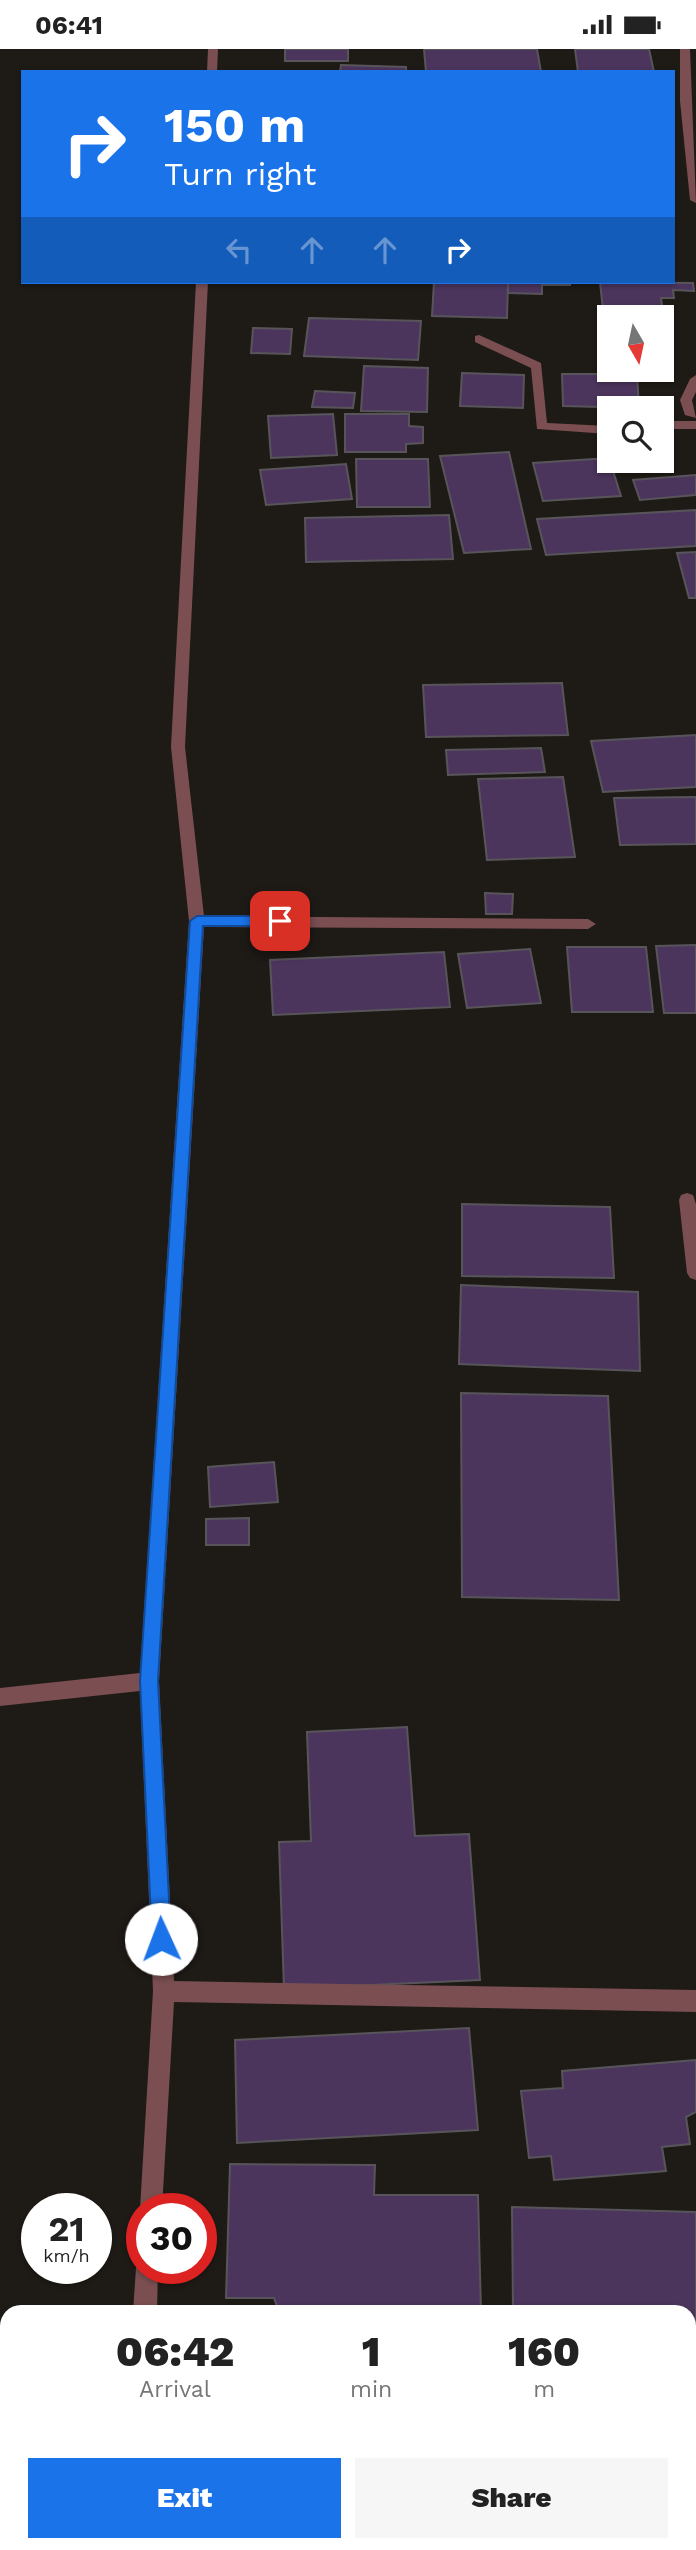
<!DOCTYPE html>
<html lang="en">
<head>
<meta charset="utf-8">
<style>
	body { margin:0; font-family:"Work Sans",sans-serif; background:#f6f6f6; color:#222; height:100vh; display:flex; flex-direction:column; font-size:26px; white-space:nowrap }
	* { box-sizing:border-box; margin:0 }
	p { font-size:23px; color:#767676 }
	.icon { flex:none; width:38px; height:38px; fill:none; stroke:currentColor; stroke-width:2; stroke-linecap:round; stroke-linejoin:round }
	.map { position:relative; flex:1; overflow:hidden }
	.details { position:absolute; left:0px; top:2256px; width:696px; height:247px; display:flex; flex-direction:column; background:#fff; border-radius:21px 21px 0 0; box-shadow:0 2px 5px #0004 }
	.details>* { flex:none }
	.banner { position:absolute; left:21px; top:21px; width:654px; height:214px; border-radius:0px; box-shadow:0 2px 5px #0004; background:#1a73e8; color:#fff; overflow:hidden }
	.needle { width:46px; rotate:171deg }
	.fabs { position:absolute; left:597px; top:256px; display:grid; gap:14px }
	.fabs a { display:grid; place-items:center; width:77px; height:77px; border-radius:0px; background:#fff; box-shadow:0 2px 5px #0004; font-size:35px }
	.speed { position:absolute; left:21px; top:2144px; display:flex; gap:14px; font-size:35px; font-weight:700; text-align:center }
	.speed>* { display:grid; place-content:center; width:91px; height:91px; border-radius:50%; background:#fff; box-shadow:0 2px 5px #0004; line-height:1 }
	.speed small { font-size:18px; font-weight:400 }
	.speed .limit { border:10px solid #d22; background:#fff; color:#111 }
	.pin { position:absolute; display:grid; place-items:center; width:60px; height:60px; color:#fff; margin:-30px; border-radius:14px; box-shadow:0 4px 10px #0006 }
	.me { position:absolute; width:77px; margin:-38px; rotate:358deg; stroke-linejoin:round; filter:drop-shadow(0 0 5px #0008) }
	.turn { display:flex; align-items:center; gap:24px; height:147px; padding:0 28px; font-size:32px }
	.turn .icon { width:91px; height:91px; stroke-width:2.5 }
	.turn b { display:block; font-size:49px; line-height:60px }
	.lanes { display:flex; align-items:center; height:66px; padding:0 28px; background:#0003; justify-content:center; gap:35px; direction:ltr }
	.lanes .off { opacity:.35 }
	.eta { display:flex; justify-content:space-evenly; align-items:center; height:119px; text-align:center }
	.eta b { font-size:42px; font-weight:800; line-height:49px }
	.action { display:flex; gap:14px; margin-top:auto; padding:14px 28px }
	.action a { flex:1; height:80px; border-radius:0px; background:#1a73e8; color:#fff; font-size:28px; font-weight:800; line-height:80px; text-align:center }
	.action a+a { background:#f6f6f6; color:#222 }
	.status { display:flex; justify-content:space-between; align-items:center; height:49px; padding:0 35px; background:#fff; direction:ltr }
	.status svg { height:19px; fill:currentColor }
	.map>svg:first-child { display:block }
	.building { fill:#4c355d; stroke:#58555a; stroke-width:2 }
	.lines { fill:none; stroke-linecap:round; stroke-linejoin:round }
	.street { fill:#7b4f51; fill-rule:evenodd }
	.route { fill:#1a73e8; stroke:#114b97; stroke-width:2 }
</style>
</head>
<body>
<div class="status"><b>06:41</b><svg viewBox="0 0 49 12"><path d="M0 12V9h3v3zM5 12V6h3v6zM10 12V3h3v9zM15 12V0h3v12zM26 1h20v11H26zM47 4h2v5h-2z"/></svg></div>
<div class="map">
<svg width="696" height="2501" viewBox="0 0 696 2501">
	<rect width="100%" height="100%" fill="#1e1a16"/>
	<g class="building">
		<rect x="285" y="0" width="63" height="12"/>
		<path d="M424,0h113l4,23h-115z"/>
		<path d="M575,0h74l5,23h-76z"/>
		<path d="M341,16l65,2v5h-66z"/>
		<path d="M434,233h74l-1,36 -75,-2z"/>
		<path d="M508,233h62v3h-28v9l-34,-1z"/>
		<path d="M600,233l93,1 1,8 -21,-1 1,8h-13l3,22 -2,-3 -58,2z"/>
		<path d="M309,269l112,3 -3,39 -114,-4z"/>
		<path d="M253,279l39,1 -2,25 -39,-1z"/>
		<path d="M364,317l64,2 -1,44 -66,-1z"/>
		<path d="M462,324l62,2 -1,33 -63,-2z"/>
		<path d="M562,325h75l2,34 -76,-2z"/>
		<path d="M315,342l40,2 -2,15 -41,-1z"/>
		<path d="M333,365l4,41 -66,3 -3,-42z"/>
		<path d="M345,365h64v12l14,1v16l-17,1v8h-61z"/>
		<path d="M509,403l22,97 -67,4 -24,-97z"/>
		<path d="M609,409l12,38 -78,5 -10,-38z"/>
		<path d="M356,410h72l2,48h-73z"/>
		<path d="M346,415l6,35 -86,6 -6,-35z"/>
		<path d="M696,426v20l-56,5 -7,-20z"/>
		<path d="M696,461v36l-150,9 -9,-36z"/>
		<path d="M449,466l4,44 -147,3 -1,-44z"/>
		<path d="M696,503v46h-7l-12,-45z"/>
		<path d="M562,634l6,52 -142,2 -3,-52z"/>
		<path d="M696,686v52l-93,5 -12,-51z"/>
		<path d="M541,699l4,24 -97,3 -2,-25z"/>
		<path d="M563,728l12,80 -88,3 -9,-81z"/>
		<path d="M696,748v47l-76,1 -6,-47z"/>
		<path d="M485,844l28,1 -1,20h-26z"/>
		<path d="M696,896v68h-32l-8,-67z"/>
		<path d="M567,898h79l7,65h-81z"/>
		<path d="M530,900l11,54 -74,5 -9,-54z"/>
		<path d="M444,903l6,55 -177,8 -3,-55z"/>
		<path d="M462,1155l148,3 4,71 -152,-2z"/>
		<path d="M461,1236l177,7 2,79 -181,-7z"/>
		<path d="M461,1344l147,3 11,204 -157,-3z"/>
		<path d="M274,1413l4,40 -68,5 -2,-40z"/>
		<path d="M249,1469v27h-43v-26z"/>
		<path d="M407,1678l8,109 54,-2 11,146 -196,9 -5,-147 32,-1 -4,-109z"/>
		<path d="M469,1979l9,102 -241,13 -2,-103z"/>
		<path d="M696,2011v52l-10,5 4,27 -28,3 4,24 -112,9 -3,-24 -22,2 -8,-67 42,-3 -1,-17z"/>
		<path d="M230,2115l145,1 -1,30h104l3,117h-202l-5,-14h-48z"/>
		<path d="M512,2158l184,5v124l-6,-1v-23h-177z"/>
		<path d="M545,2496l151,5h-151z"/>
	</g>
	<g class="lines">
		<g class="street">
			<path d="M208,0h10l-1,23h-10z"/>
			<path d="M680,0h10l6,154 -6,-3 -10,-99z"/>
			<path d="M196,233h12l-23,465 19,169 384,3 8,5 -8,5 -384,-2 -45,754 15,300 522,9v22l-522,-10 -12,207h-20v5l-2,-5 13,-218 -13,-300 -140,15v-18l140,-15 49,-752 -18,-174z"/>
			<path d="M479,286l62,28 6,60 62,3v8l-72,-5 -6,-61 -56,-26v-6z"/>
			<path d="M696,326v17l-4,8 4,18 -11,-3 -5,-15 10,-21z"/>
			<rect x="662" y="372" width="34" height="8"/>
			<path d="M687,1144l6,2 3,9v76l-6,-2 -3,-5 -8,-73 2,-5z"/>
			<path d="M142,2210v9h16l-1,44h-24l3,-44z"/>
			<rect x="119" y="2496" width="24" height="5"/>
		</g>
	</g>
	<path class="route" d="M197,867h83l7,5 -7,5h-77l-45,755 13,258 -3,7 -7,3 -7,-3 -2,-7 -12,-258 50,-760z"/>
</svg>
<div class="fabs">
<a><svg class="needle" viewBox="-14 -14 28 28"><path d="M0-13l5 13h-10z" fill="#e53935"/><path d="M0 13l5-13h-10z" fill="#767676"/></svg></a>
<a><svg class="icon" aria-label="search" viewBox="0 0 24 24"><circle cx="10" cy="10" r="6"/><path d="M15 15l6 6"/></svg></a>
</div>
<div class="speed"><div>21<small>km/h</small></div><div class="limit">30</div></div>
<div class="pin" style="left:280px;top:872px;background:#d93025"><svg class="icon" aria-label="arrive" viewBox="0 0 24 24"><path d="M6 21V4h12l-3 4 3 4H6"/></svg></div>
<svg class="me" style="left:161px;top:1890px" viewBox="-20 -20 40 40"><circle r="19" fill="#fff"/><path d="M0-13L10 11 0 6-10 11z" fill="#1a73e8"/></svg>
<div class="banner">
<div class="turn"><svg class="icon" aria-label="right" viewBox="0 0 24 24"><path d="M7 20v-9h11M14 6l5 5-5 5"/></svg><div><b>150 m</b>Turn right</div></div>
<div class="lanes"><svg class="icon off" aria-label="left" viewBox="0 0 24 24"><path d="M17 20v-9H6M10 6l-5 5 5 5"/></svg><svg class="icon off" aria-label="ahead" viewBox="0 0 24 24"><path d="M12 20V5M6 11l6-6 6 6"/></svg><svg class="icon off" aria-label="ahead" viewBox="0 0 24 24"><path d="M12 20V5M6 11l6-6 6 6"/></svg><svg class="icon" aria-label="right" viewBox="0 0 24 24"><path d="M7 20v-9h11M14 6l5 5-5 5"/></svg></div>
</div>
<section class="details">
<div class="eta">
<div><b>06:42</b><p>Arrival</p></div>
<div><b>1</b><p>min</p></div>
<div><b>160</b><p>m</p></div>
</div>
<div class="action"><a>Exit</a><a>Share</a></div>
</section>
</div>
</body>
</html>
